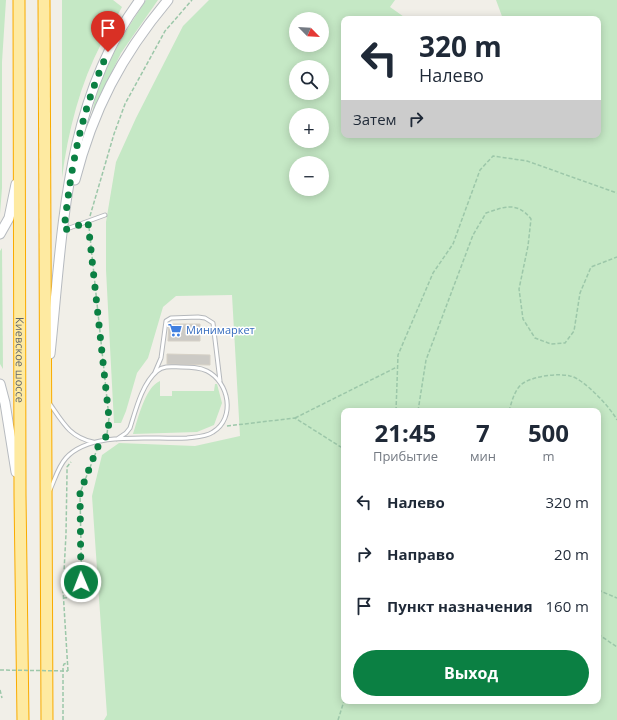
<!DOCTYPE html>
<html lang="ru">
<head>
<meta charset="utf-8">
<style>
	body { margin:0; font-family:"Open Sans",sans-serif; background:#f2f2f3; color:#1f2937; height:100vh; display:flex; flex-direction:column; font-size:15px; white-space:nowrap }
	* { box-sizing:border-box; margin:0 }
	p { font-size:13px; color:#747a83 }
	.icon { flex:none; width:22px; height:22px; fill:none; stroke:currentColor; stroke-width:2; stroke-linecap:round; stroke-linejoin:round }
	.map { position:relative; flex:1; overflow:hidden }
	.side { position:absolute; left:341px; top:408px; width:260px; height:296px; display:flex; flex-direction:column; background:#fff; border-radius:8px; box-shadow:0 2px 10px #0003 }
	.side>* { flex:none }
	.guide { position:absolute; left:341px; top:16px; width:260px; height:122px; border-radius:8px; box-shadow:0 2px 10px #0003; background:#fff; color:#1f2937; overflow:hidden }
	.needle { width:26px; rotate:114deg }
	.fabs { position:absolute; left:289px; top:12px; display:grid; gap:8px }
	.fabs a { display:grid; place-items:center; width:40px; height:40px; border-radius:50%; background:#fff; box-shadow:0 2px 10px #0003; font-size:20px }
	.pin { position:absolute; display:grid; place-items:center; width:34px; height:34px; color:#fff; margin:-41px -17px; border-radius:50% 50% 50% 0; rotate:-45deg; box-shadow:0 0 4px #0007 }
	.pin .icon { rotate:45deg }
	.me { position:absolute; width:44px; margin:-22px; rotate:359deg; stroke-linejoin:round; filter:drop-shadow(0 0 3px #0008) }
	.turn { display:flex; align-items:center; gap:14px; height:84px; padding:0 12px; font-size:18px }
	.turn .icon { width:52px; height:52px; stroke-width:2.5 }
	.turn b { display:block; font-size:28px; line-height:34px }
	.then { display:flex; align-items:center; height:38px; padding:0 12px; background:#0003; gap:8px; font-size:15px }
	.eta { display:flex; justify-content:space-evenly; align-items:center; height:68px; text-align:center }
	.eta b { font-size:24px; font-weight:700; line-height:28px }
	.cta { display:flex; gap:8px; margin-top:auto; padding:8px 12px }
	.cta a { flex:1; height:46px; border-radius:24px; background:#0b8043; color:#fff; font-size:16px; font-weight:700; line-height:46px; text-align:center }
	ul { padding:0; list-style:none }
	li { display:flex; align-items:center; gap:12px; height:52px; padding:0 12px }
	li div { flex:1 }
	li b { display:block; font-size:15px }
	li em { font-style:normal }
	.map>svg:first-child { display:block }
	.green { fill:#c5e8c5; fill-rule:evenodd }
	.building { fill:#cccac5; stroke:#d6d1c6 }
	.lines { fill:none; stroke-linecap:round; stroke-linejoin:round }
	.service-casing { stroke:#b5b8bc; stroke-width:5 }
	.secondary-casing { stroke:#b6babf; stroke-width:11 }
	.trunk-casing { stroke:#f9ab00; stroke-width:13 }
	.path { stroke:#9cc7a9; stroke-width:1.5; stroke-dasharray:4 2; stroke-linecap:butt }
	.service { stroke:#fff; stroke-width:3 }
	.secondary { stroke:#fff; stroke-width:9 }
	.trunk { stroke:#feeaa1; stroke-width:11 }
	.path-bridge { stroke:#9cc7a9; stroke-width:1.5; stroke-dasharray:4 2; stroke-linecap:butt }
	.route { stroke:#0b8043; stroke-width:7; stroke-dasharray:0 12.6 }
	.labels { text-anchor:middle; stroke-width:3; stroke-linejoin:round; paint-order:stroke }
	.shop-label { font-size:11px; fill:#366cbe; stroke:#fff; text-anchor:start }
	.street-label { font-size:11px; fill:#5f6368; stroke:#fff }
</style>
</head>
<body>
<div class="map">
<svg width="617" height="720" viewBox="0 0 617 720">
	<rect width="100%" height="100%" fill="#f1efe8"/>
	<g class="green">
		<path d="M0,0h6l-4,62v126l-2,26z"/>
		<path d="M62,0h51l9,7c-6,12 -14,23 -20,35 -22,42 -34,89 -40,136z"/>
		<path d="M146,0h12l-37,53 -29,61c7,-42 31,-79 54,-114z"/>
		<path d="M209,0h186l-5,7 17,12h-63v116h254v-116h-95l-7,-19h121v720h-513l3,-5 -15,-219 10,-41 17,-12 76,3 45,-10 -8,-141 -56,1 -13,11 -15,51 -11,15 -11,38 -5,12h-7l-8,-153v-48l10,-60 20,-44 47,-92zM296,19h26v26h-26zM296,67h26v26h-26zM296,115h26v26h-26zM296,163h26v26h-26zM344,411h254v290h-254z"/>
		<path d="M2,248l1,121 -3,-5v-113z"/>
		<path d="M160,381v15h12v-5h42l1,-7h2l5,19 -8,22 -17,7 -64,2c5,-15 12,-47 27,-53z"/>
	</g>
	<g class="building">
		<path d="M169,324h31v17h-32z"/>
		<path d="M167,354l43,1v10l-43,-1z"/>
	</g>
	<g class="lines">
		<defs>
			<g id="service">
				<path d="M64,230l41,-15"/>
				<path d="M155,372l6,-14 5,-37 5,-3 27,-1 7,1 8,5 7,58"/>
				<path d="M50,404c13,19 20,33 43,38"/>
				<path d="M50,490c5,-11 8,-23 16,-32 25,-28 87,-18 121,-20 8,-1 19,-1 26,-6 23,-14 16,-50 -6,-61 -8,-4 -17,-4 -26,-4 -8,0 -17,-2 -24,4 -15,13 -21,38 -27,57l-4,5 -9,6"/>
			</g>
			<g id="secondary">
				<path d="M75,180c18,-70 46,-124 93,-180"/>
				<path d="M0,234l9,-16 7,-34"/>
				<path d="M50,354c13,-121 14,-252 90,-354"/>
				<path d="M0,384l5,19 11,69"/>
			</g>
			<g id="trunk">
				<path id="s1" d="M19,0l1,495 3,225"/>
				<path d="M44,0l3,720"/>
			</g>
		</defs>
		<use href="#service" class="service-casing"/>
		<use href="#secondary" class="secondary-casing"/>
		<use href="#trunk" class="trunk-casing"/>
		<g class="path">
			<path d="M90,216l24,-82 11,-30 40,-73 27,-31"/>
			<path d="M89,227l20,191 -2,16"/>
			<path d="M396,411l2,-56 35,-82 20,-29 27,-74 13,-14 34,5 90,32"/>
			<path d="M418,411l8,-51 47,-125 13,-22c18,-6 31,-12 45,6l-3,27 -9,43 4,30 12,19 16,6 14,-1 9,-12 6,-38 11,-26 26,-10"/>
			<path d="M509,411c3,-10 6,-24 16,-29 11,-6 33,-9 45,-6 13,2 41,32 47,44"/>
			<path d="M295,418l102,-51"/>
			<path d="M227,426l68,-8 49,31"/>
			<path d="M598,590l19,8"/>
			<path d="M63,598l19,-1 -2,-104 18,-46"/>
			<path d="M598,634l19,13"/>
			<path d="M68,671l-5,-81 3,-56 1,-59v-8l4,-5"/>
			<path d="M0,690l2,8"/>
			<path d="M63,720v-53l1,-3 4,-1"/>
			<path d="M338,720l6,-19"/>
		</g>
		<use href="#service" class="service"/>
		<use href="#secondary" class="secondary"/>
		<use href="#trunk" class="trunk"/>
		<path class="path-bridge" d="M0,670l68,1"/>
	</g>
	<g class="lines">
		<path class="route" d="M81,582l-1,-89 17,-45 11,-14 1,-16 -21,-196 -24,8c7,-64 17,-119 44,-178"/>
	</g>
	<defs>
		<symbol id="supermarket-bare" viewBox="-9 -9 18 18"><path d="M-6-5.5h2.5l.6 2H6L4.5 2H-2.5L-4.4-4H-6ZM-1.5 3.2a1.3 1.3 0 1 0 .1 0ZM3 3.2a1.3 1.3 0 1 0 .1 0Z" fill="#3f7fe0" stroke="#fff" stroke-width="2.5" paint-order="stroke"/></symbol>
	</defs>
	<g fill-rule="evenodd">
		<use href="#supermarket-bare" x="165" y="320" width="20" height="20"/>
	</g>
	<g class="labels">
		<g class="shop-label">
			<text x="186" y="334">Минимаркет</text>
		</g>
		<g class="street-label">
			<text dy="4" stroke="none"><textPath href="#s1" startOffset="360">Киевское шоссе</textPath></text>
		</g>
	</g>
</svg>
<div class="fabs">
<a><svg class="needle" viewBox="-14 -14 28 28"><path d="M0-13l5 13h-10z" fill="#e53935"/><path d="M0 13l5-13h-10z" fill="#747a83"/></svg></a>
<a><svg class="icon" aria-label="search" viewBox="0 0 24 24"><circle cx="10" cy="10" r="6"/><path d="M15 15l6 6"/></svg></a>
<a>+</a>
<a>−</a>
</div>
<div class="pin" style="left:108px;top:52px;background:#d93025"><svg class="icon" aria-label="arrive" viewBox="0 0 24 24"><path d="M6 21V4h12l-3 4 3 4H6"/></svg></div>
<svg class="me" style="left:81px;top:582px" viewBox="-20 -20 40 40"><circle r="17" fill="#0b8043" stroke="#fff" stroke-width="3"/><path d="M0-11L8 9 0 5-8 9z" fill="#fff"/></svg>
<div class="guide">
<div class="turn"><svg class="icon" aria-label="left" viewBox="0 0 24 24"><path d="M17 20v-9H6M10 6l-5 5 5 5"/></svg><div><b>320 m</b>Налево</div></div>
<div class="then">Затем<svg class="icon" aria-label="right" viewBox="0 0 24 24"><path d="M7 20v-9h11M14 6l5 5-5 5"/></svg></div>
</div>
<section class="side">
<div class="eta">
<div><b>21:45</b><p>Прибытие</p></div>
<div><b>7</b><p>мин</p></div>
<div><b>500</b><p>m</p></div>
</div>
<ul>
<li><svg class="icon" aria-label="left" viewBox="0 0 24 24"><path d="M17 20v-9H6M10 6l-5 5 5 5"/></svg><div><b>Налево</b></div><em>320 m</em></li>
<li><svg class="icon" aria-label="right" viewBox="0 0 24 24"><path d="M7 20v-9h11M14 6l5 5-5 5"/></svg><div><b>Направо</b></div><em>20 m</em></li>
<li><svg class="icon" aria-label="arrive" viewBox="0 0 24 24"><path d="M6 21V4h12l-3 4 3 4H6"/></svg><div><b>Пункт назначения</b></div><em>160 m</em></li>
</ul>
<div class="cta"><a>Выход</a></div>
</section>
</div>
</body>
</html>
